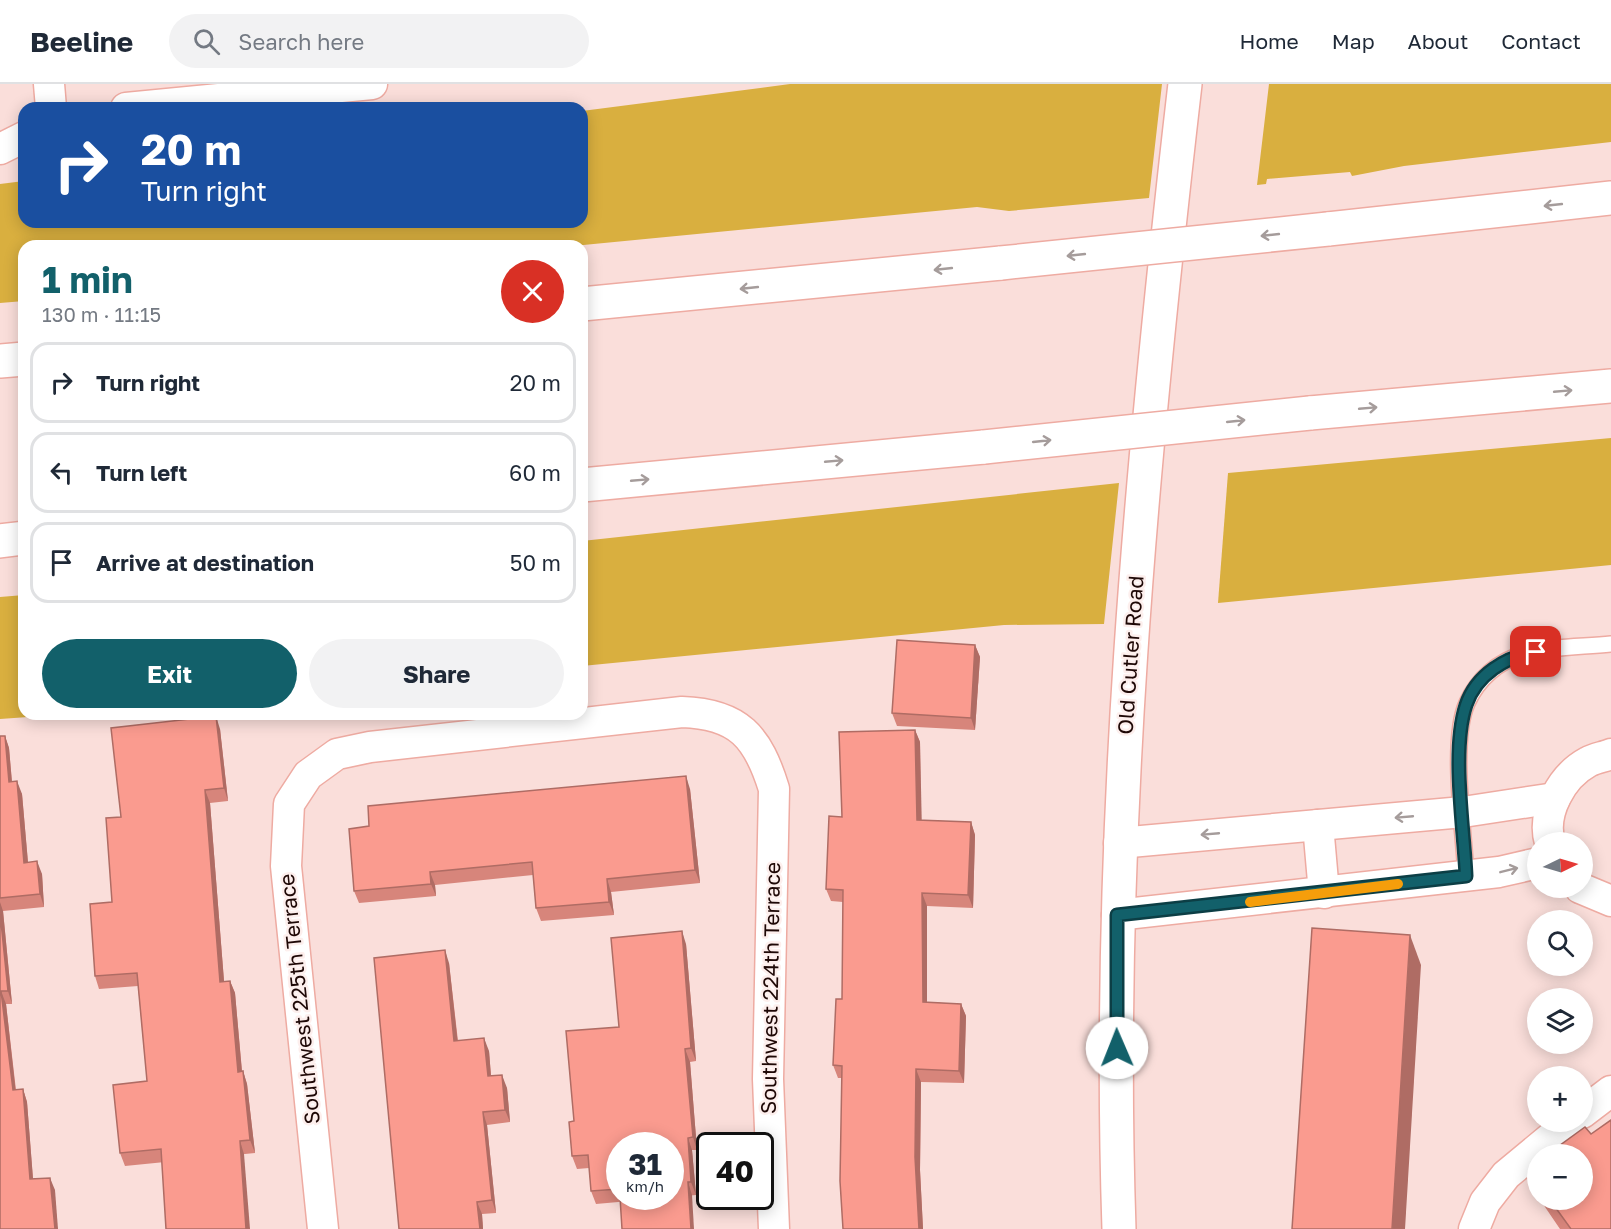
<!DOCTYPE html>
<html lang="en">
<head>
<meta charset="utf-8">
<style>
	body { margin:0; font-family:"Golos Text",sans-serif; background:#f2f2f3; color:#1f2937; height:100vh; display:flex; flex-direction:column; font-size:22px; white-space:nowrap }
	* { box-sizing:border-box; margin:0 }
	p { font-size:20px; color:#747a83 }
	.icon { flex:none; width:33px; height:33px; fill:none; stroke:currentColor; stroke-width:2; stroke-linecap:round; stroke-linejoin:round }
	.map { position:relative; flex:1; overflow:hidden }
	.details { position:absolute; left:18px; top:156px; width:570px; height:480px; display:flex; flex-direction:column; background:#fff; border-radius:18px; box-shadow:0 3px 15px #0003 }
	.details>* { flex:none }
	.top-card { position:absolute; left:18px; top:18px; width:570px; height:126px; border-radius:18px; box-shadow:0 3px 15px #0003; background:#1a4fa0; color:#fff; overflow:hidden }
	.needle { width:39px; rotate:85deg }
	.tools { position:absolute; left:1527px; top:748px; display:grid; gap:12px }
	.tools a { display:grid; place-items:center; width:66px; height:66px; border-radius:50%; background:#fff; box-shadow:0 3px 15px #0003; font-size:30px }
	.speed { position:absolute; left:606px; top:1048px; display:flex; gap:12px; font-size:30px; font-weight:700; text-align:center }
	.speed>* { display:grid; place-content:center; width:78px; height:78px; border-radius:50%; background:#fff; box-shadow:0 3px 15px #0003; line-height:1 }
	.speed small { font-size:15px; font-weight:400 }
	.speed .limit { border:3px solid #111; border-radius:9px; background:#fff; color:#111 }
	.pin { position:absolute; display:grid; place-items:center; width:51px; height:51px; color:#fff; margin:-26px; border-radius:12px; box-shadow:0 3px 9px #0006 }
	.me { position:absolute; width:66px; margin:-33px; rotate:359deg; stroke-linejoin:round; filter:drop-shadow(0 0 4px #0008) }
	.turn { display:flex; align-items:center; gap:21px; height:126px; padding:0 24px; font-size:27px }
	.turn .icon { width:78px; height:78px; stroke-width:2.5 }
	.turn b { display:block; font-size:42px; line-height:51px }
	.round { display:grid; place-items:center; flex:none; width:63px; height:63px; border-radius:32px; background:#f2f2f3 }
	.head { display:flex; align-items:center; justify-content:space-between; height:102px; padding:0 24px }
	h1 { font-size:36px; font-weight:700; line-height:45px; color:#12606a }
	.primary-button { display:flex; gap:12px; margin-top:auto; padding:12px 24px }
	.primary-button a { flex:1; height:69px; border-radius:36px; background:#12606a; color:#fff; font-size:24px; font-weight:700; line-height:69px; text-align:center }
	.primary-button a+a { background:#f2f2f3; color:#1f2937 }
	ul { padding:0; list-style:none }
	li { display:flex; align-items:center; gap:18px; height:81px; margin:0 12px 9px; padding:0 12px; border:3px solid #e0e1e3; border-radius:18px }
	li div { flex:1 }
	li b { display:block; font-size:22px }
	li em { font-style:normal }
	header { display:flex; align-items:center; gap:36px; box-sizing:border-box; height:84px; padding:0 30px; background:#fff; border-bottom:2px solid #e0e1e3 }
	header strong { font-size:28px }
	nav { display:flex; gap:33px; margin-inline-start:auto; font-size:21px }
	.search { width:420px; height:54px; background:#f2f2f3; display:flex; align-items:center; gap:15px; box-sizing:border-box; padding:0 21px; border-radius:33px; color:#747a83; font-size:22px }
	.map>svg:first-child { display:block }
	.green { fill:#d9af3f }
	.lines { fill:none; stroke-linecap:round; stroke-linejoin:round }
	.lane-casing { stroke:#eeaba2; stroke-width:18 }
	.street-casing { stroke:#eeaba2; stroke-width:33 }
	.secondary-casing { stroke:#eeaba2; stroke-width:36 }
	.highway-casing { stroke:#eeaba2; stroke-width:36 }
	.lane { stroke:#fff; stroke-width:15 }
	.street { stroke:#fff; stroke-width:30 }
	.secondary { stroke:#fff; stroke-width:33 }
	.highway { stroke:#fff; stroke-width:33 }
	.highway-bridge-casing { stroke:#eeaba2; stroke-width:36; stroke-linecap:butt }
	.highway-bridge { stroke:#fff; stroke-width:33 }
	.wall { fill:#d7857b }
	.shaded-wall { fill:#af6c64 }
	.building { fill:#fa9b8f; stroke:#af6c64; stroke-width:1.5 }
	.oneway { stroke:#a59c9b }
	.route-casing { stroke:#0c3e45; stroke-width:15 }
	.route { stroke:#12606a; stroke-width:10 }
	.slow { stroke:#f59e0b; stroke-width:10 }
	.labels { text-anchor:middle; stroke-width:5; stroke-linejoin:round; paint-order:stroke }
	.street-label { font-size:21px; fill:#1e0806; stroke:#fdefed }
</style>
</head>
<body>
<header>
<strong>Beeline</strong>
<div class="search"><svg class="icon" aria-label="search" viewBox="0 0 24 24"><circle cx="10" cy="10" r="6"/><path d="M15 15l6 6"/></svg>Search here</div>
<nav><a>Home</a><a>Map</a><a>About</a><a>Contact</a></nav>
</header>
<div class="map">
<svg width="1611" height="1145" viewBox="0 0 1611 1145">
	<rect width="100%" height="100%" fill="#fadeda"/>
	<g class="green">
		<path d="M790,0h372l-13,114 -140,13 -32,-4 -404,39h-549v55l-24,2v-119l24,-3v41h558v-111z"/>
		<path d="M1269,0h342v58l-207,24 -52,10 -2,-4 -83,7 -1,5 -9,1z"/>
		<path d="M1611,354v127l-393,38 10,-130z"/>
		<path d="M1119,399l-15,141 -100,1 -422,41v-125z"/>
		<path d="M24,511v119h46l-70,5v-122z"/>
	</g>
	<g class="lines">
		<defs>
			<path id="lane" d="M1466,792c-2,-44 -16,-135 1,-173 11,-24 31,-42 57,-49 28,-8 59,-7 87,-10"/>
			<g id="street">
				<path d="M49,0l2,24"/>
				<path d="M126,24l246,-24"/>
				<path d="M0,65l24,-12"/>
				<path d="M1318,741l6,68"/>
				<path d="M1119,759l344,-31 92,-14"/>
				<path d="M1550,759c-9,-30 12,-67 38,-81 7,-4 16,-5 23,-8"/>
				<path d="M1580,804l31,13"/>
				<path d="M1117,831l382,-43 39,-9"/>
				<path d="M1582,1029l29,-22"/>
				<path d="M323,1145l-37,-363 3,-62 19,-29 29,-21 33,-7 312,-35c57,2 76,25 92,77l-6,290 6,150"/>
				<path d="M1474,1145l11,-27 21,-27 64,-53"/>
			</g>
			<path id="secondary" d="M1119,1145c-13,-383 22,-765 66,-1145"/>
			<g id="highway">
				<path d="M1328,145l283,-31"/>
				<path d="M582,220l419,-41"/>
				<path d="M0,277l24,-2"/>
				<path d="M1310,329l301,-27"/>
				<path d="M582,401l402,-38"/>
				<path d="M0,457l24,-3"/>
			</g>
		</defs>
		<use href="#lane" class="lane-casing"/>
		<use href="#street" class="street-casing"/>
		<use href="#secondary" class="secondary-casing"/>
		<use href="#highway" class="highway-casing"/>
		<use href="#lane" class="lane"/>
		<use href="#street" class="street"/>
		<use href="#secondary" class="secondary"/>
		<use href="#highway" class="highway"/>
		<defs>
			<g id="highway-bridge">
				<path d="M1001,179l327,-34"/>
				<path d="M984,363l326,-34"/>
			</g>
		</defs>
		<use href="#highway-bridge" class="highway-bridge-casing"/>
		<use href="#highway-bridge" class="highway-bridge"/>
	</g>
	<g class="wall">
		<path d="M975,561l5,12 -5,73 -78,-4 -5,-13z"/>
		<path d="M220,645l8,72 -18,2 14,178h6l5,12 7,78h1l4,13 8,69 -130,13 -5,-13 27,-72 -9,-95 -39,3 -4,-13 17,-74 9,-85z"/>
		<path d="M915,646l5,12 1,78 50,2 4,13 -2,73 -46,-2v96l34,2 5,12 -2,67 -43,-1 -1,88 3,59h-80l-1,-151h-4l-5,-13 9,-66 1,-97 -12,-1 -5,-12z"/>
		<path d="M0,652h5l4,12 3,34 10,12 6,68 14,12 2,33 -41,4 9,93h-6l10,86 7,-1 4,13 6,77 22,11 -55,39z"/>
		<path d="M690,705l10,94 -89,9 3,23 -73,6 -5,-13 -3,-33 -98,10 1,11 -77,7 -5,-12 15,-65z"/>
		<path d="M686,860l10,117 -6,1 7,88h-5l4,45 -100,9 -5,-13 -2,-23 -12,1 -5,-13 2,-35 45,-94z"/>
		<path d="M449,879l9,78 31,10 2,25 16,12 3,34 -23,3 9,88 -14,1 1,15h-84z"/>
		<path d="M1591,1050l20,95h-51l-15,-22 -3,-7h40z"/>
	</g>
	<g class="shaded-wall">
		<path d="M975,561l5,12 -5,73 -4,-12z"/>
		<path d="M216,632l4,13 8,72 -4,-13z"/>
		<path d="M915,646l5,12 2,91 -5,-13z"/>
		<path d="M5,652l4,12 4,47 -4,-13z"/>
		<path d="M686,692l4,13 10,94 -5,-13z"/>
		<path d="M17,697l5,13 7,81 -5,-12z"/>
		<path d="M205,706l5,13 15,191 -5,-12z"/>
		<path d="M971,738l4,13 -2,73 -5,-13z"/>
		<path d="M37,777l5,13 2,33 -4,-13z"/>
		<path d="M430,788l5,13 1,11 -5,-12z"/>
		<path d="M607,795l4,13 3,23 -5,-13z"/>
		<path d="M922,809l5,13v109l-4,-13z"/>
		<path d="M0,818l3,9 9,93 -4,-13 -8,-79z"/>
		<path d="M682,847l4,13 10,117 -5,-13z"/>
		<path d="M1410,851l11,30 -16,264h-13z"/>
		<path d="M445,866l4,13 10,91 -5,-13z"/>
		<path d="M230,897l5,12 8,91 -5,-12z"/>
		<path d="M1,907l5,13 11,99 -4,-13z"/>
		<path d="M961,920l5,12 -2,67 -5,-12z"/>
		<path d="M484,954l5,13 3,38 -4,-13z"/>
		<path d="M685,965l5,13 7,88 -4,-13z"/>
		<path d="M916,985l5,13 -1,88 3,59h-4l-4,-72z"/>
		<path d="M243,987l4,13 8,69 -5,-13z"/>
		<path d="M502,991l5,13 3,34 -5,-12z"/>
		<path d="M23,1005l4,13 7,90 -4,-13z"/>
		<path d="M483,1028l4,13 9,88 -4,-13z"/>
		<path d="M688,1054l4,12 4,45 -5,-13z"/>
		<path d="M240,1057l4,13 6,75h-4z"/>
		<path d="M50,1094l5,12 3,39h-3z"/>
		<path d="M688,1098l4,13 2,34h-3z"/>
		<path d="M477,1118l5,12 1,15h-3z"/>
	</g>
	<g class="building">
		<path d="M897,556l78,5 -4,73 -79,-5z"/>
		<path d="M216,632l8,72 -19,2 15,192 10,-1 8,91 5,-1 7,69 -10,1 6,88h-80l-5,-80 -41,4 -7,-68 34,-4 -10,-108 -42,3 -5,-72 22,-2 -6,-84 15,-1 -10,-89z"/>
		<path d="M915,646l2,90 54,2 -3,73 -46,-2 1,109 38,2 -2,67 -43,-2 -1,88 4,72h-76l-3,-48 2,-115 -9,-1 3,-66h6l1,-109 -17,-1 3,-73 13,1 -3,-85z"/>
		<path d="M0,652h5l4,46 8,-1 7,82 13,-2 3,33 -40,4z"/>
		<path d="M686,692l9,94 -88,9 2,23 -73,6 -4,-46 -102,10 1,12 -77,7 -5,-62 20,-3 -1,-20z"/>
		<path d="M0,828l8,79h-7l12,99 10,-1 7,90 20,-1 5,51h-55z"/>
		<path d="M1312,844l98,7 -18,294h-100z"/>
		<path d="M682,847l9,117 -6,1 8,88 -5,1 3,44h-3l3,47h-69l-2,-32h50v-51h-50v49l-1,-6 -28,2 -3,-36 -16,1 -3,-34 5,-1 -8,-90 53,-4 -8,-89z"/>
		<path d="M445,866l9,91 30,-3 4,38 14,-1 3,35 -22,2 9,88 -15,2 3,27h-81l-25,-271z"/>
		<path d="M1611,1036v109h-40l-21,-29h32v-45h-34v-1l37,-27 6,7z"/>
		<path d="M1538,1090v9l-4,-6z"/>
	</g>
	<defs><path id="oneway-shaft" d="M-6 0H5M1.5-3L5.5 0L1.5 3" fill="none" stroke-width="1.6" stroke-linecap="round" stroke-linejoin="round" transform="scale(1.5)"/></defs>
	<g class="oneway">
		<use href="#oneway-shaft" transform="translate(1553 121) rotate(174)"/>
		<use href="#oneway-shaft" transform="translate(1270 151) rotate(174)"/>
		<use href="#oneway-shaft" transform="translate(1076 171) rotate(174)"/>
		<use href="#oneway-shaft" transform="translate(943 185) rotate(174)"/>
		<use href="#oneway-shaft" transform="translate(749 204) rotate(174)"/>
		<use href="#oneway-shaft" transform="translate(1563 307) rotate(-5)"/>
		<use href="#oneway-shaft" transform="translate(1368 324) rotate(-5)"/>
		<use href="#oneway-shaft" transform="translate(1236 337) rotate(-6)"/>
		<use href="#oneway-shaft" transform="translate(1042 357) rotate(-6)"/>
		<use href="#oneway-shaft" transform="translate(834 377) rotate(-5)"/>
		<use href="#oneway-shaft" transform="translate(640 396) rotate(-5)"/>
		<use href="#oneway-shaft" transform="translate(1404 733) rotate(175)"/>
		<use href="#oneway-shaft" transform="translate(1210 750) rotate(175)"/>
		<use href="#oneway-shaft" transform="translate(1509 786) rotate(-14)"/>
	</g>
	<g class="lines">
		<defs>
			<path id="route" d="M1117,964v-133l349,-39c-2,-48 -15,-126 0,-171 10,-30 40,-49 70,-53"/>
		</defs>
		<use href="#route" class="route-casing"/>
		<use href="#route" class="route"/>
		<path class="slow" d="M1250,818l148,-18"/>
	</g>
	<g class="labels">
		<g class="street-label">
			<text transform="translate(1131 571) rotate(-86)" y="7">Old Cutler Road</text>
			<text transform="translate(771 904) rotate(-89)" y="7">Southwest 224th Terrace</text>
			<text transform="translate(300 915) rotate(-96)" y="7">Southwest 225th Terrace</text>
		</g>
	</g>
</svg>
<div class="tools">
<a><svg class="needle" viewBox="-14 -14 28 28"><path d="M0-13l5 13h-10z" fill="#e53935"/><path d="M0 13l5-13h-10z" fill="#747a83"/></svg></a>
<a><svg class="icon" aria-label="search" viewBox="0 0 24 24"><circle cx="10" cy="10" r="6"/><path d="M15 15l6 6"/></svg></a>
<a><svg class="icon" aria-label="layers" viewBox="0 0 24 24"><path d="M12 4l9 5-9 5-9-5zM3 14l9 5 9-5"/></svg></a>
<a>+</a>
<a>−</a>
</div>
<div class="speed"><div>31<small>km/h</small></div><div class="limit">40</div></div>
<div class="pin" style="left:1536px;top:568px;background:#d93025"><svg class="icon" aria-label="arrive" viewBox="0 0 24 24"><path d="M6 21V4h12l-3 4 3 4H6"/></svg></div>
<svg class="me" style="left:1117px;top:964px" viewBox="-20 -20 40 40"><circle r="19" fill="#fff"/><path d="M0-13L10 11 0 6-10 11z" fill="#12606a"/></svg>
<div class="top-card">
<div class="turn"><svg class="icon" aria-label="right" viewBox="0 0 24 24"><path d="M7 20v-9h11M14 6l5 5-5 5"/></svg><div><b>20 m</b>Turn right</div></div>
</div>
<section class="details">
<div class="head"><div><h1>1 min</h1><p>130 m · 11:15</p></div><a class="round" style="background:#d93025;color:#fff"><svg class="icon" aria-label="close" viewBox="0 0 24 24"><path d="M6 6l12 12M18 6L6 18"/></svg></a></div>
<ul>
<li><svg class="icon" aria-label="right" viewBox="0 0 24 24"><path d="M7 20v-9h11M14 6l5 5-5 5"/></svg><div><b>Turn right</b></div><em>20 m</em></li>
<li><svg class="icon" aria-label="left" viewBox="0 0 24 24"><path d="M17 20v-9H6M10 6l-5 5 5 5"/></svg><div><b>Turn left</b></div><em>60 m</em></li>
<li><svg class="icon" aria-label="arrive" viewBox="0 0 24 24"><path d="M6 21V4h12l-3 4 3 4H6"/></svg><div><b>Arrive at destination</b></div><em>50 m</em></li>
</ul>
<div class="primary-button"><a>Exit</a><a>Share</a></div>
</section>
</div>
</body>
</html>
